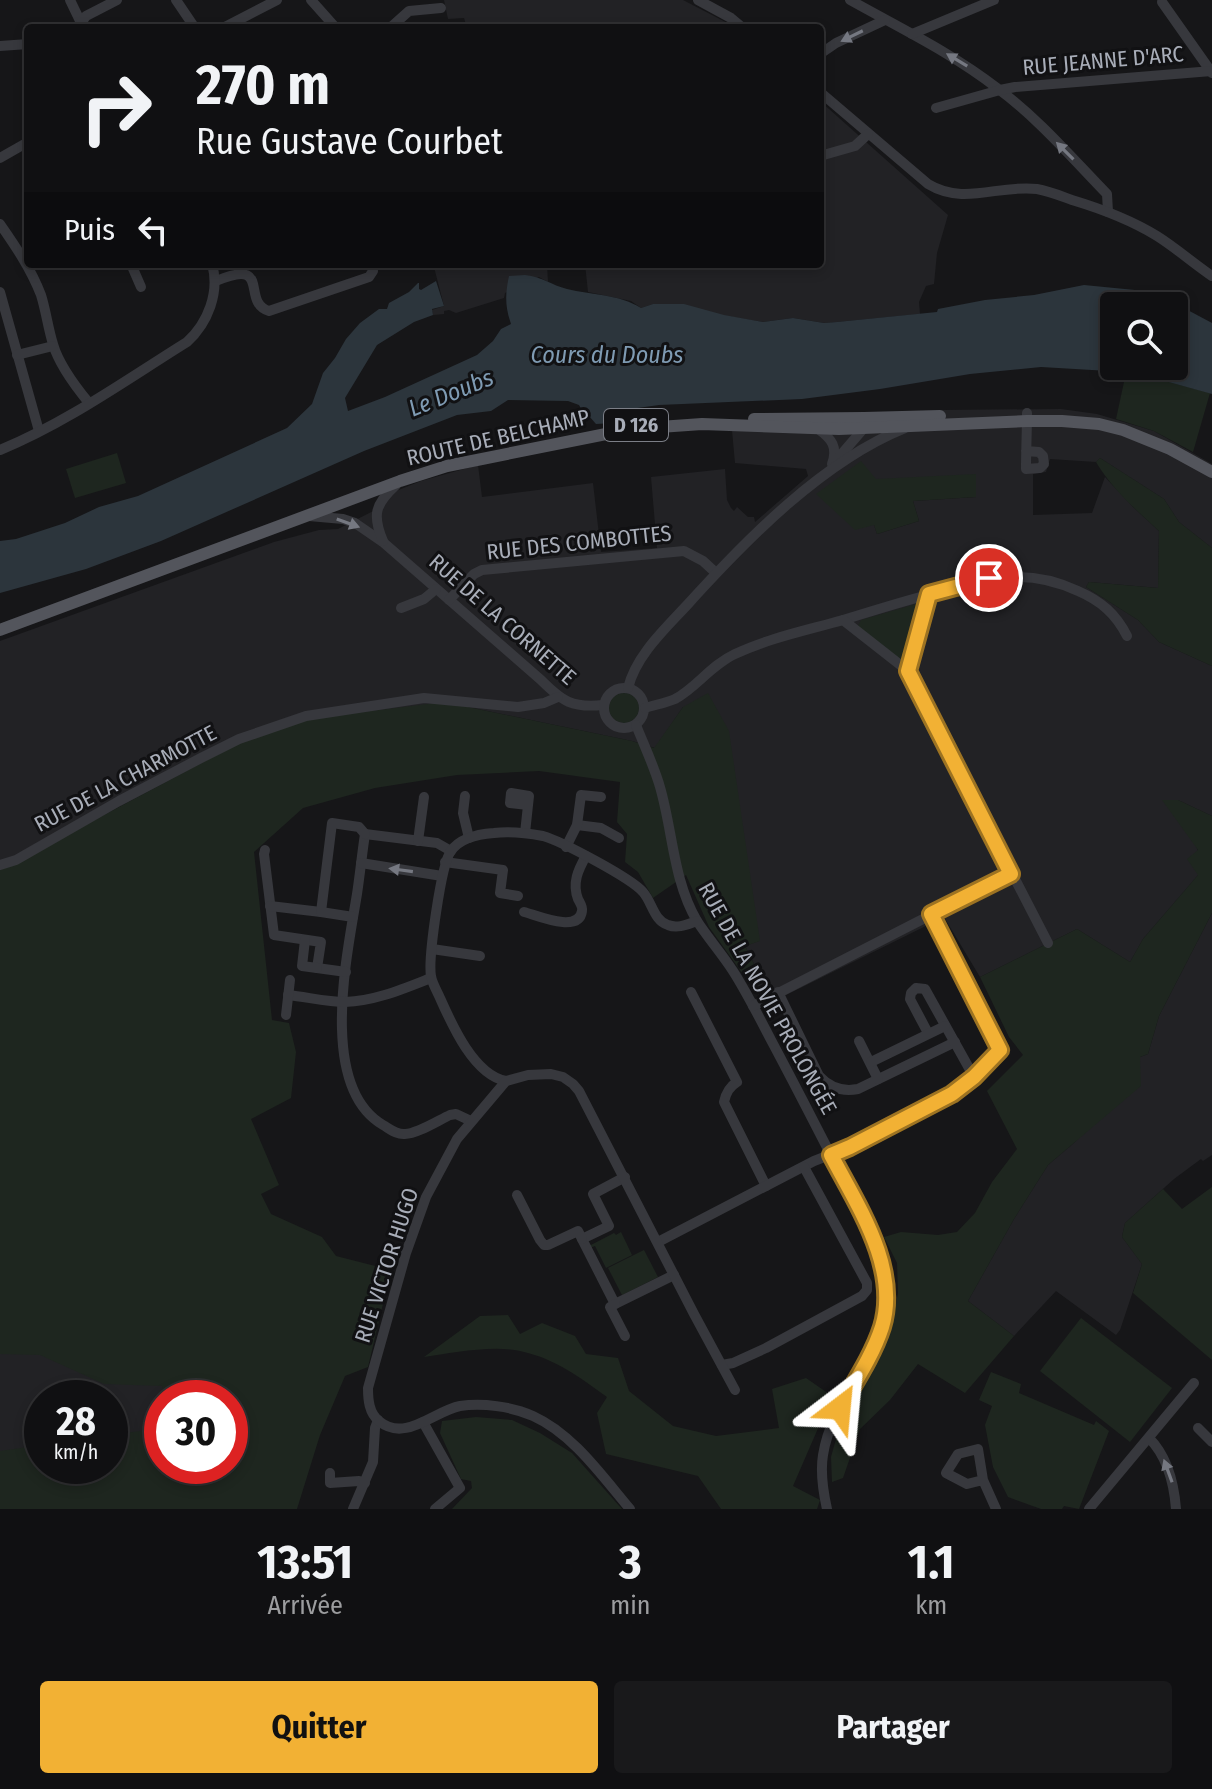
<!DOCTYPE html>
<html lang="fr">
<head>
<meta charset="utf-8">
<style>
	body { margin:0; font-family:"Fira Sans Condensed",sans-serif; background:#19191b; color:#f1f3f6; height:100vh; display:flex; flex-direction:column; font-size:30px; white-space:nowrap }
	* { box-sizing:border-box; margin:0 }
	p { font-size:26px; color:#9c9d9f }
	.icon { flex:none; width:44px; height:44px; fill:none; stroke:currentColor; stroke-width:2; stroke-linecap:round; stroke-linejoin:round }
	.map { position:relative; height:1509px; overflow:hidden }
	.panel { display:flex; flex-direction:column; background:#101012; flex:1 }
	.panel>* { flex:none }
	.guide { position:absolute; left:24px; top:24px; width:800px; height:244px; border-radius:8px; box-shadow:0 4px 12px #0003,0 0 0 2px #303032; background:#101012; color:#f1f3f6; overflow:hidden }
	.controls { position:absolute; left:1100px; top:292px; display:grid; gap:16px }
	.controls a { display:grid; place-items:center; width:88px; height:88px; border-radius:8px; background:#101012; box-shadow:0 4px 12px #0003,0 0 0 2px #303032; font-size:40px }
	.speed { position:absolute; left:24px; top:1380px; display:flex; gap:16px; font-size:40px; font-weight:700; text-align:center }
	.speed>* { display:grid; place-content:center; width:104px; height:104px; border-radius:50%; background:#101012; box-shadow:0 4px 12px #0003,0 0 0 2px #303032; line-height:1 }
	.speed small { font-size:20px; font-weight:400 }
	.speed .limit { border:12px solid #d22; background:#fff; color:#111 }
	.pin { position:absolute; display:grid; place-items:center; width:68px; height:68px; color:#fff; margin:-34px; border:4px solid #fff; border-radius:50%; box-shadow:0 2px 8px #0007 }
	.me { position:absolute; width:88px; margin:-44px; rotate:29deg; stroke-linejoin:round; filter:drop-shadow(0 0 6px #0008) }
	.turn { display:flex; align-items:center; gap:28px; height:168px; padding:0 40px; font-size:36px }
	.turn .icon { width:104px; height:104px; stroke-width:2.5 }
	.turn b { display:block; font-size:56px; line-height:68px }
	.then { display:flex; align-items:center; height:76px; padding:0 40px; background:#0003; gap:16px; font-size:30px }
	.eta { display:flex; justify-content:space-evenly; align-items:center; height:136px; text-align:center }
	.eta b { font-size:48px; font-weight:700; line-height:56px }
	.action { display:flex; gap:16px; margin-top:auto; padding:16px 40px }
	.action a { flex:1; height:92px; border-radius:8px; background:#f2b134; color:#111; font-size:32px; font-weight:700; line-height:92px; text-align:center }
	.action a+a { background:#19191b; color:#f1f3f6 }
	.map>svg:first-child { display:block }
	.built { fill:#222225; fill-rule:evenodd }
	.green { fill:#1e261f }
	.water { fill:#2c353c; fill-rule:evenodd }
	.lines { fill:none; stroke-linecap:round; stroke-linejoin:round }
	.minor { stroke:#37383d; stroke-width:10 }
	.major { stroke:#53555c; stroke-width:12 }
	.oneway { fill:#757881 }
	.route-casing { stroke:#9d7322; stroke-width:20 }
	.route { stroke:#f2b134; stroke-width:14 }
	.labels { text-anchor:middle; stroke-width:6; stroke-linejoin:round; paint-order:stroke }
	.shield { fill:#111113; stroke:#7b7e86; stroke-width:2 }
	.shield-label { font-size:20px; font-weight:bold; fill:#a8adb8 }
	.street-label { font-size:22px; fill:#a8adb8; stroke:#111113 }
	.water-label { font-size:24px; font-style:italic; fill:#7f9bb3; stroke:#111113 }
</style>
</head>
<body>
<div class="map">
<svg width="1212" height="1509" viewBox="0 0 1212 1509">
	<rect width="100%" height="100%" fill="#161618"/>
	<g class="built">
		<path d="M444,0h239l54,28h-270l-3,-10 -16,1z"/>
		<path d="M820,101l128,114 -11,38 -3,31 -8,2 -7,16 1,12 -83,8 -13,1 -31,-5 -30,4 -110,-18 -12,4 -10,-7 -43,-9 -3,-28h235z"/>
		<path d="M411,264h136l1,18 -9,-5 -34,16 -1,5 -48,15 -7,-3 -5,1v3l-11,1 -1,-5 12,-4 -10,-39z"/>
		<path d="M1061,409l36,5 57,17 58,33v84l-33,-26 -15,-23 -64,-41 -4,4 -46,-3 -4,13 -13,2v41l59,-2 13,-36 28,30 26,24 -1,57 -69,-6 -3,5 52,33 21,22 53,24v150l-34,-16 20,51 1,23 -56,65 -13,23 -53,-33 -97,48 -36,-60 -178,88 -21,-28 12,-7 -12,-24 14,-5 -76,-234 -28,41 -23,-7 -188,-39 -207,42 -219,117 -18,7v-227l274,-99 45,-12 19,-1 45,-23 5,-9 8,-6 25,-10 57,-16 4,32 111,-14 8,69 56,-4 -6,-71 74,-8 2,31 4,8 3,3 3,-4 11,10h6l1,5 53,-46 -2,-7 -71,-6 -3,-33 210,-20zM876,479l100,18 -63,4 6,20 -42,13 -3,-9z"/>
		<path d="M1212,913v242l-9,6 -2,-2 -27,20 -49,44 -3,14 20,27 -22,66 -4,5 -60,-44 -42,45 -46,-35 46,-82 34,-54 27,-23 65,-85 8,-3 11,-38z"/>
		<path d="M0,1242l111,88 63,68h-12v68l-162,43zM42,1398h68v68h-68z"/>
	</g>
	<g class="green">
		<path d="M1124,372l19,1 4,3 63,17 -17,59 -39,-21 -38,-12 8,-37z"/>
		<path d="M117,453l9,30 -51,15 -9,-29z"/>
		<path d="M1100,458l64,41 15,23 33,26v118l-53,-24 -21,-22 -52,-33 3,-5 69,6 1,-57c-23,-21 -47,-42 -63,-69z"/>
		<path d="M861,461l15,18 100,-5v23l-63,4 6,20 -42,13 -3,-9 -19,5 -39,-36z"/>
		<path d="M916,604h3l2,4 -14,53 -5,1 -44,-36 3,-6z"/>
		<circle cx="624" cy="708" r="15"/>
		<path d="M708,693l21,38 31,210 -15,5 12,24 -12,7 -36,-50 -23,-52 -33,23 -15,-26 -13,-10 2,-28 -10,-12 3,-40 -81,-11 -82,4 -82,13 -72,20 -49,44 18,168 17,3 7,29 -5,46 -40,21 28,66 -18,9 10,20 51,23 14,19 55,14 -23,97 -23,9 -25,59 -23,74h-297v-58l42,-6v21h68v-31l52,-7v38h68v-68h-65l-3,-12 -58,-2 -64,-29 -40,-1v-486l18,-7 219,-117 69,-25 138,-17 188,39 22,7 29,-41z"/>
		<path d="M1162,800h16l34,16v97l-53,103 -11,38 -8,3 1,29 -93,79 -34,54 -46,82 46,35 -49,57 -47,-29 -28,36 -30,29 -17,49 -11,4 -1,-25 7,-25 55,-112 5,-27 -1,-30 -13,-26 17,-5 37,3 19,-3 18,-19 17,-31 25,-33 -30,-58 36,-36 -14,-18 -29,-60 97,-48 53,33 13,-23 55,-64 -11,-16 11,-9z"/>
		<path d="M1212,1187v173l-79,-67 9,-29 -20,-27 3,-14 38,-34 19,20z"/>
		<path d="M621,1232l11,23 -26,13 -11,-22 -5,2 -1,-2 25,-13 2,2z"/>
		<path d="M644,1250l14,27 -36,18 -14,-27z"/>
		<path d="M508,1315l12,19 22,-11 33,13 11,18 32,4 11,33 44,35 43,10 63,-8 -7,-39 34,-11 26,18 -39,90 27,14 -3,9h-96l-23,-33 -92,-22 -9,-41 10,-16c-26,-19 -52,-38 -83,-45 -29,-8 -71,1 -100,5l56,-41z"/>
		<path d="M1081,1318l91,70 -42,54 -90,-71z"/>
		<path d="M991,1372l30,12 -2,9 75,32 2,-4 13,10 -30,78 -15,-3 -2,3h-21l-33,-12 -15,-30 -8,-42 7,-19 -13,-6z"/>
		<path d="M476,1417l36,3 28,13 32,20 50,56h-170l20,-21 -1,-7 -10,-2 -21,-46 2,-12z"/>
	</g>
	<path class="water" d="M525,275c18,2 26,10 42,14 24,6 52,5 74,19l12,-4h31l40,11 39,7 30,-4 31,5 13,-1 100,-10 1,-3 47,-9 49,-5 50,-10 61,6 37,16 30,16v71l-65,-18 -4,-3 -102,-6 -71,7 -90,15 -78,10 -143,6 -43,6 -3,12 -17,1 -7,-8 -3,2 -7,-13 -11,-4 -60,-1 -17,11 -34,4 -93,36 -203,90 -75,28 -86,24v-52l16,-2 49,-16 34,-16 39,-11 149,-68 25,-24 11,-31 12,-15 11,-19 14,-16 19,-14h8l2,-6 20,-11 9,-9h1v6l2,1 15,-9 8,25 -12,3 1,6 -19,7 -37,23 -32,53 3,13 37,-14 92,-42 16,-14 8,-12 10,-5c-6,-18 -6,-29 -2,-48zM1114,306h60v60h-60z"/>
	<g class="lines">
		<g class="minor">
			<path d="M70,0l13,27"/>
			<path d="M176,0l19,28"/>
			<path d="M311,0l25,28"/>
			<path d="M698,0l33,18 12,10"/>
			<path d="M850,0c50,28 102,53 147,88 41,30 75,70 110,106l1,18"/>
			<path d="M1162,2l50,71"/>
			<path d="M81,23l5,-7 31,-16"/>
			<path d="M223,28l54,-28"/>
			<path d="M390,28l19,-17 32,-3"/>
			<path d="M912,34l82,-34"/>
			<path d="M0,46l28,-2"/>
			<path d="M820,54l16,-11 49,-23"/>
			<path d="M820,92l108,92c36,22 71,0 109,5 12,2 24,7 35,11 30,9 59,20 85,36 19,12 36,27 55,40"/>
			<path d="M936,108l64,-18 15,-3 197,-16"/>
			<path d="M820,156l35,-10 13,-12"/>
			<path d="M0,158l28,-16"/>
			<path d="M0,224c16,23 31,45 41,71 5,16 7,33 12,49 6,21 22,42 36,59"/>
			<path d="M131,264l10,23"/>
			<path d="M216,281c57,-24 24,21 53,30l100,-34 4,-6 -2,-7"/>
			<path d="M0,292l39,139"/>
			<path d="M17,355l36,-9"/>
			<path d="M818,429c14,10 20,18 14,35"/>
			<path d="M0,450c66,-27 126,-70 187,-108 21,-19 33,-50 25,-78"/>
			<path d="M1026,451l13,1 4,4 1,8 -4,4 -14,1c0,-19 1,-38 1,-56"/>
			<path d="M833,464l31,-36"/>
			<path d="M309,516l34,3 12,4 29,20 157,137c22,22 31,28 62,25"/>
			<path d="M383,541c-11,-26 -8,-37 13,-56"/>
			<path d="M449,600l25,-26 8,-4 202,-19 19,10 13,12"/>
			<path d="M401,608l23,-9 12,-10"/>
			<path d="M843,620c32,-10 64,-20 96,-28 52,-14 88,-25 139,-1 23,10 38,23 49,45"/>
			<path d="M908,671l21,-77"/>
			<circle cx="624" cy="708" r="20"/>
			<path d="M628,688c8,-33 38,-60 60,-84 59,-65 135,-143 217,-176"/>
			<path d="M645,708c9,-3 21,-5 30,-9 21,-11 36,-34 60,-45 34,-16 73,-24 108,-34l65,51 140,272"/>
			<path d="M636,725c8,20 18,41 24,62 13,45 13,93 37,134 11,17 25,33 36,50 14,22 26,46 38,69 23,43 45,86 67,129 14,28 40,70 46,99 15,80 -50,118 -61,187 -3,18 0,36 4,54"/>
			<path d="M465,796l-2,17 6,25"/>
			<path d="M577,825l24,3 18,10"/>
			<path d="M525,833l4,-37 -18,-3 -1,10 18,2"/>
			<path d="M365,834c-3,20 -5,40 -8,60 -10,61 -39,193 26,231 7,4 14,10 22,9 12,0 34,-14 45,-19l6,-1 15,7"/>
			<path d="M365,834l72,9 14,8"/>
			<path d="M418,841l6,-44"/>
			<path d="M566,847l11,-22 4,-30 20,2"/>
			<path d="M265,850l-1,4 10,81 47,7 -4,26 29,4"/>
			<path d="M445,862l58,8 -3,23 18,3"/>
			<path d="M361,863l81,13"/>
			<path d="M0,865l16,-5 103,-59 82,-43 38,-19 67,-23 118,-18 94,9 26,-4 14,-6"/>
			<path d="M270,906l51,6"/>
			<path d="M524,912c12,3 55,22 58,-1 1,-4 -2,-8 -4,-12 -6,-16 0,-29 8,-43"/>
			<path d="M353,917l-32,-5 11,-89 27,4 6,7"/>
			<path d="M305,940l-3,26 15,2"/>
			<path d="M432,949l48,7"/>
			<path d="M691,992l46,90c-8,5 -11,11 -13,20l42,84"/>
			<path d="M778,992l41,84c11,12 24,16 39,13l97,-47"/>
			<path d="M288,995c19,2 39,7 57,7 30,-1 58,-13 86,-24"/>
			<path d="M753,1006l258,-132"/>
			<path d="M286,1015l4,-35"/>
			<path d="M928,1033l-18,-34 1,-6 5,-5 9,1 49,88"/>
			<path d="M859,1041l19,38"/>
			<path d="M871,1062l74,-36"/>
			<path d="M506,1081c-32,-6 -54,-56 -66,-83 -3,-7 -8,-15 -9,-22 -3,-17 10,-112 20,-125 9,-13 28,-17 43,-18 16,-2 33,0 49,3 18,5 88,42 100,56 9,10 11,29 25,33 10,4 20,-1 29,-4"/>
			<path d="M625,1177l-32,17 16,32 -27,13 33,65 59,-29"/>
			<path d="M517,1195l23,45 4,5h4l30,-14 4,8"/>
			<path d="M658,1242l156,-81 36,-14 102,-53 22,-17 26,-27 -69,-136"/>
			<path d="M615,1304l-5,3 15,29"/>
			<path d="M722,1365l11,-2 33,-15 96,-52 5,-6v-7l-63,-116"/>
			<path d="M423,1422l37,66 -25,21"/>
			<path d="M1198,1428l14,14"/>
			<path d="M1149,1438c19,19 25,45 27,71"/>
			<path d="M330,1473v10l29,-2 6,2"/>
			<path d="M983,1480l-16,4 -21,-11 12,-19 20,-5 5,31 13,29"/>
			<path d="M353,1509l20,-47 2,-34 3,-8"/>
			<path d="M630,1509c-28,-33 -57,-75 -97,-93 -22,-10 -51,-13 -73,-10 -26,5 -55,37 -81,15 -10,-8 -11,-21 -11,-33l38,-135 20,-56 31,-58 49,-58 22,-6 23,-1 12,3 10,7 6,7 115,223 41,76"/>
			<path d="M1089,1509l105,-126"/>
		</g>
		<g class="major">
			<path d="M754,419l110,-1 76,-2"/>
			<path d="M0,630l400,-149 47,-15 184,-37 71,-5 137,5 188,-8h35l37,3 24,6 47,19 42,23"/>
		</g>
	</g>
	<defs><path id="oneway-solid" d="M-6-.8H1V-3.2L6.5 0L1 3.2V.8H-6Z" transform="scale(2)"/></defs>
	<g class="oneway">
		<use href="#oneway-solid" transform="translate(852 36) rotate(154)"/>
		<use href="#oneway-solid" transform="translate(957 60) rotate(-149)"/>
		<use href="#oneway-solid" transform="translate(1065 151) rotate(-135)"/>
		<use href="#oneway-solid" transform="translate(348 523) rotate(20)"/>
		<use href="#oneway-solid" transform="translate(401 870) rotate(-172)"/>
		<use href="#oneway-solid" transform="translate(1168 1471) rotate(-110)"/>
	</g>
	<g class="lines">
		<defs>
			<path id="route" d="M840,1408c15,-26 33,-53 42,-81 18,-59 -25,-122 -51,-172l19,-8 102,-53 22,-17 26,-27 -69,-136 80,-40 -103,-203 21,-77 60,-16"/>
		</defs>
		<use href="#route" class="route-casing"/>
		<use href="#route" class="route"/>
	</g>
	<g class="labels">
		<rect class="shield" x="604" y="409" width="64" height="32" rx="6"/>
		<g class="shield-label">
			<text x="636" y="432">D 126</text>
		</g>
		<g class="street-label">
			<text transform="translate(1103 60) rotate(-5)" y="8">RUE JEANNE D'ARC</text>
			<text transform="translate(498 437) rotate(-13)" y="8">ROUTE DE BELCHAMP</text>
			<text transform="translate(579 542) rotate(-6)" y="8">RUE DES COMBOTTES</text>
			<text transform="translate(503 619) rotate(41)" y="8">RUE DE LA CORNETTE</text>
			<text transform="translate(125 778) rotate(-28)" y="8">RUE DE LA CHARMOTTE</text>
			<text transform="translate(768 998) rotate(61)" y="8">RUE DE LA NOVIE PROLONGÉE</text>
			<text transform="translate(386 1265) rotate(-72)" y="8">RUE VICTOR HUGO</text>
		</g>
		<g class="water-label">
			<text x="607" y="363">Cours du Doubs</text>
			<text transform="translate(451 393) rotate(-22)" y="8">Le Doubs</text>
		</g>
	</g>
</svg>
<div class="controls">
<a><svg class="icon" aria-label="search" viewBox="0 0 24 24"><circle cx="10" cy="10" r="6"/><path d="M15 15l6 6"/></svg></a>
</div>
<div class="speed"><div>28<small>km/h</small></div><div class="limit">30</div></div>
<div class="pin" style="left:989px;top:578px;background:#d93025"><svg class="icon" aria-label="arrive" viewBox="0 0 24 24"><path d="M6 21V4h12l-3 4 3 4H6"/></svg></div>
<svg class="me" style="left:840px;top:1408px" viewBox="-20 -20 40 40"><path d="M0-17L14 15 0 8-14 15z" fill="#f2b134" stroke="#fff" stroke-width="4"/></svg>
<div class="guide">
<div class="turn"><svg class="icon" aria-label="right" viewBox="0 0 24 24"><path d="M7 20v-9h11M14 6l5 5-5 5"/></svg><div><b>270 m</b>Rue Gustave Courbet</div></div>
<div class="then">Puis<svg class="icon" aria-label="left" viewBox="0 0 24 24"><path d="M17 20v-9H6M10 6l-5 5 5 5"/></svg></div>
</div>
</div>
<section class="panel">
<div class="eta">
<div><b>13:51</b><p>Arrivée</p></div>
<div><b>3</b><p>min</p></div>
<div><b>1.1</b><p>km</p></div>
</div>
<div class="action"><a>Quitter</a><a>Partager</a></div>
</section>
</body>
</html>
